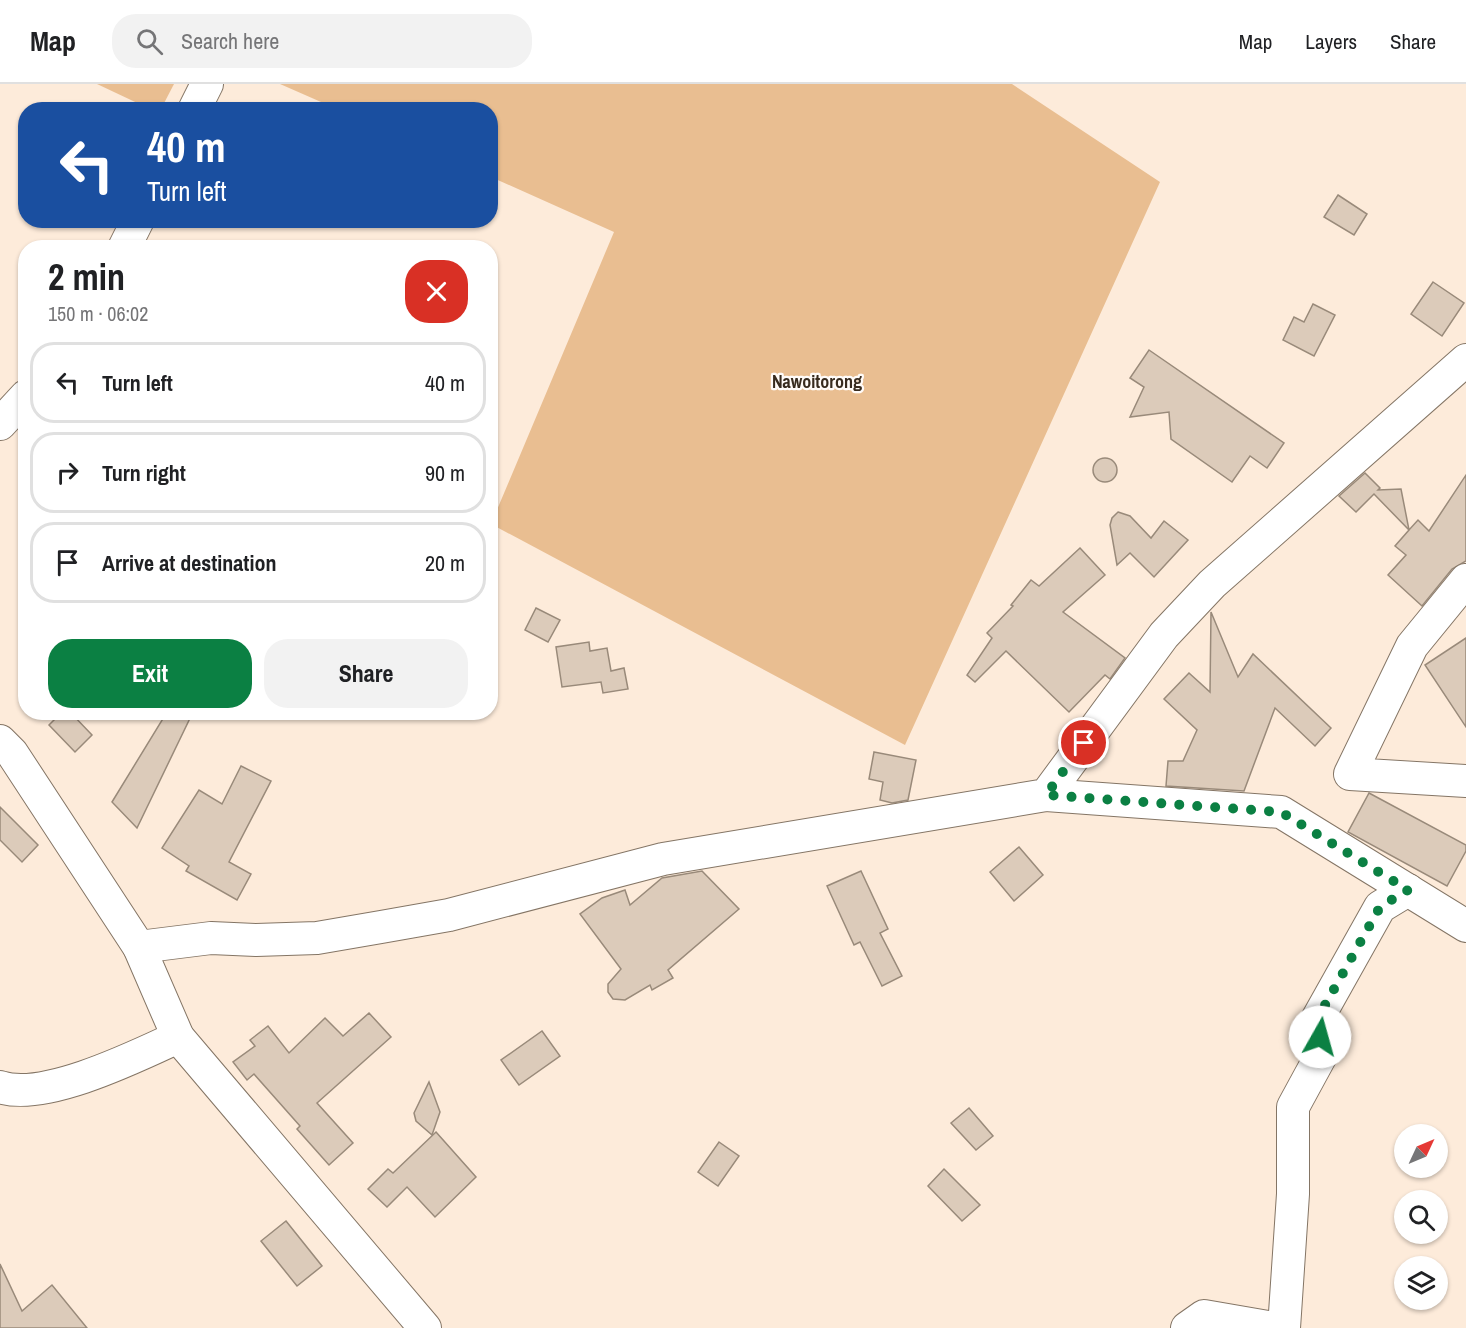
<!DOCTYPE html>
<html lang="en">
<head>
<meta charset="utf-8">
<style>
	body { margin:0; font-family:"Archivo Narrow",sans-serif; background:#f2f2f2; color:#202124; height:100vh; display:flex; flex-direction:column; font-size:22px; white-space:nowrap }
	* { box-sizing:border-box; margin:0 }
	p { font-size:20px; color:#757577 }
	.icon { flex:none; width:33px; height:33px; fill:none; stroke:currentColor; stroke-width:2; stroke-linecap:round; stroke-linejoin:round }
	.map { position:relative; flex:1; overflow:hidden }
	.details { position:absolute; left:18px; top:156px; width:480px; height:480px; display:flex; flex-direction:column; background:#fff; border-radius:24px; box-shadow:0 2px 4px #0004 }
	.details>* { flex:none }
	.guide { position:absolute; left:18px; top:18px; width:480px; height:126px; border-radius:24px; box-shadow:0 2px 4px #0004; background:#1a4fa0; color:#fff; overflow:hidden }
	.needle { width:39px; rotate:46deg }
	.buttons { position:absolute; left:1394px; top:1040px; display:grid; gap:12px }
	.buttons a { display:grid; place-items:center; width:54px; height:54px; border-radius:50%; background:#fff; box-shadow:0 2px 4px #0004; font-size:30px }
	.pin { position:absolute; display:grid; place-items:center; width:51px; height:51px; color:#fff; margin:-26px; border:3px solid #fff; border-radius:50%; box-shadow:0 2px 6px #0007 }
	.me { position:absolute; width:66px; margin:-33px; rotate:7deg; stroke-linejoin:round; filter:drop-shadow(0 0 4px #0008) }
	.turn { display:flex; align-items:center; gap:21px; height:126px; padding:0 30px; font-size:27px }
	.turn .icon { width:78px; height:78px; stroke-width:2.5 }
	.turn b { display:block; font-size:42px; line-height:51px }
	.round { display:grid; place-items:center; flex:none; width:63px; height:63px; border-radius:24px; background:#f2f2f2 }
	.summary { display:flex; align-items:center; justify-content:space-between; height:102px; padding:0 30px }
	h1 { font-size:36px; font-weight:700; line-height:45px }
	.action { display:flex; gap:12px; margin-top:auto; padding:12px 30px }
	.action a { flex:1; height:69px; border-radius:24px; background:#0b8043; color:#fff; font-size:24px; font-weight:700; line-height:69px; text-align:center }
	.action a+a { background:#f2f2f2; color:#202124 }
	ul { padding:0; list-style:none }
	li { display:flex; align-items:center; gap:18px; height:81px; margin:0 12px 9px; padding:0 18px; border:3px solid #e0e0e0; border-radius:24px }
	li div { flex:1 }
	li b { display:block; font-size:22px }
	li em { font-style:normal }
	header { display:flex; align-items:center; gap:36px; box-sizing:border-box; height:84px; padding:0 30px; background:#fff; border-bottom:2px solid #e0e0e0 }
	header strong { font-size:28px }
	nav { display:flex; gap:33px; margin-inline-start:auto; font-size:21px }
	.search { width:420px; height:54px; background:#f2f2f2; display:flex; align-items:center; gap:15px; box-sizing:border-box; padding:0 21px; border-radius:24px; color:#757577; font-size:22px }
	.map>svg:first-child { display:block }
	.green { fill:#e9be91 }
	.building { fill:#dccbba; stroke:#998a7a; stroke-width:1.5 }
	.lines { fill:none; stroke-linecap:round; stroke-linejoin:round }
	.street-casing { stroke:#847565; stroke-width:34 }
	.street { stroke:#fff; stroke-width:32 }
	.route { stroke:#0b8043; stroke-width:10; stroke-dasharray:0 18 }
	.labels { text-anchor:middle; stroke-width:4.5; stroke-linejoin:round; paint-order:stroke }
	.quarter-label { font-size:18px; font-weight:bold; fill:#382b1e; stroke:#fffbf8 }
</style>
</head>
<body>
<header>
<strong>Map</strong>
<div class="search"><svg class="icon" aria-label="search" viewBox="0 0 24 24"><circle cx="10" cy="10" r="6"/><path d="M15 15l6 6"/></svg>Search here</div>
<nav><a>Map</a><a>Layers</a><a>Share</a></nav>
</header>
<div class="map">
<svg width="1466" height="1244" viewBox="0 0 1466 1244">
	<rect width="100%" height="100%" fill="#fdebda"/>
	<g class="green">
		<path d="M97,0h77l-13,25h-11z"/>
		<path d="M280,0h732l148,98 -255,563 -414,-221 123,-292 -123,-55 -1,-67 -153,-1z"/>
	</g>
	<g class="building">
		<path d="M1338,111l29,19 -13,21 -30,-18z"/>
		<path d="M1433,198l31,21 -22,33 -31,-22z"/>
		<path d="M1313,220l22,11 -21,41 -31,-16 11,-23 10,5z"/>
		<path d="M1149,266l135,93 -17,25 -17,-12 -18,26 -61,-43 -2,-27 -39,5 14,-30 -14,-9z"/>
		<circle cx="1105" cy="386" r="12"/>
		<path d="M1365,389l15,15 -2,2 23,-1 8,41 9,-10 11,11 37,-56v86l-14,8 -30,37 -34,-31 18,-20 -11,-9 14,-16 -35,-36 -18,18 -17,-16z"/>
		<path d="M1118,428l12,4 21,22 13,-17 24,19 -34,37 -24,-24 -13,12 -7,-40 2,-7z"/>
		<path d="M1080,464l25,27 -42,37 62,46 -15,21 -5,-4 -36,37 -63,-61 -31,31 -8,-7 25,-37 -5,-5 26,-27 -2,-1 20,-25 8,6z"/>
		<path d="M536,524l24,12 -12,22 -23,-12z"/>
		<path d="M1211,528l27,65 15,-23 78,74 -16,18 -40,-38 -31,83 -78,-5 2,-25h15l14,-31 -33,-31 25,-26 21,19z"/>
		<path d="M1466,554v89l-41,-62z"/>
		<path d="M589,558l1,9 17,-3 4,23 13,-3 4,21 -25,4 -2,-11 -39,5 -6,-40z"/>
		<path d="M62,628h8l22,23 -17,17 -26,-27z"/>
		<path d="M167,628h26l-56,116 -25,-26z"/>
		<path d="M874,668l42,8 -8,40 -16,3 -12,-3 3,-18 -14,-3z"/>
		<path d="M241,682l30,15 -42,81 22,12 -14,26 -51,-29 3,-5 -27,-18 37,-58 23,14z"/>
		<path d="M1369,709l97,52v6l-19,35 -99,-54z"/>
		<path d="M0,723l38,38 -16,17 -22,-22z"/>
		<path d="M1019,763l24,28 -29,26 -24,-29z"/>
		<path d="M702,787l37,38 -71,61 5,8 -21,12 -2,-5 -25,15 -12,-1 -5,-7v-8l13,-15 -41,-55 22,-16 23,-8 5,15 32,-27z"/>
		<path d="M861,787l27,58 -8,4 22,43 -20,10 -22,-44 -6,3 -27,-59z"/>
		<path d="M369,929l22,24 -74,66 36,40 -24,22 -32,-36 3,-3 -46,-52 -7,6 -14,-18 22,-16 -5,-6 18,-14 21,27 36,-35 18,18z"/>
		<path d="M542,947l18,25 -41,29 -18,-25z"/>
		<path d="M429,998l11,30 -8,23 -16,-14 -2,-8z"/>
		<path d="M969,1024l24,28 -17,14 -25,-27z"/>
		<path d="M436,1048l40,45 -41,40 -28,-30 -20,20 -19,-18 20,-20 5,4z"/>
		<path d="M719,1058l20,14 -21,30 -20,-14z"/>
		<path d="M944,1085l36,36 -18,16 -34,-35z"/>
		<path d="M286,1137l36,45 -25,20 -36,-45z"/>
		<path d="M0,1180l22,47 30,-26 35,43h-87z"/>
	</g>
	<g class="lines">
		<defs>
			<g id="street">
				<path d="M194,26l13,-26"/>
				<path d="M124,164l14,-28"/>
				<path d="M0,340l26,-28"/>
				<path d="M1466,496l-54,66 -62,128 116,7"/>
				<path d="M0,657l12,12 127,194 39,90 247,291"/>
				<path d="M1046,711l235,17 185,114"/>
				<path d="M139,863l72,-9 45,2 61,-2 64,-11 68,-12 214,-56 383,-64 118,-160 48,-51 254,-224"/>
				<path d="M0,1003c44,15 137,-31 178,-50"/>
				<path d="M1187,1244l17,-12 69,12"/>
				<path d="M1284,1244l9,-134v-87l31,-57 -9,-27 65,-116 28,-17"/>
			</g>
		</defs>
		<use href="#street" class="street-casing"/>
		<use href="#street" class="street"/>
	</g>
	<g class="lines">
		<path class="route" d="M1084,659l-38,52 235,17 127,78 -28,17 -65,116 5,14"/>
	</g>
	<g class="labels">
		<g class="quarter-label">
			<text x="817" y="304">Nawoitorong</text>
		</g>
	</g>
</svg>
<div class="buttons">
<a><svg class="needle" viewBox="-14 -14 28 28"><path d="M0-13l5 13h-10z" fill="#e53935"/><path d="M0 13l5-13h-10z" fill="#757577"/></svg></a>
<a><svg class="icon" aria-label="search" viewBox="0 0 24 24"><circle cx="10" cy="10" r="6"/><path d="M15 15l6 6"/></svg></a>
<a><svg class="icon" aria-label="layers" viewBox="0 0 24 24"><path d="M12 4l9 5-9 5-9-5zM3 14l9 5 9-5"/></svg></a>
</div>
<div class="pin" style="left:1084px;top:659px;background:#d93025"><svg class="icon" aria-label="arrive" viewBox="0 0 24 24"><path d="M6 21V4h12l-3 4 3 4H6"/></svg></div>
<svg class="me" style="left:1320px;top:953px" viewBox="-20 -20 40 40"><circle r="19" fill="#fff"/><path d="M0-13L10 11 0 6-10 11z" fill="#0b8043"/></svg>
<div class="guide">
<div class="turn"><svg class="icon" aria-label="left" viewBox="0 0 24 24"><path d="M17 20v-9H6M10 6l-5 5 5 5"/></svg><div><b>40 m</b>Turn left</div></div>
</div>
<section class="details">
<div class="summary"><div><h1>2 min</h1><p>150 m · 06:02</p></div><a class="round" style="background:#d93025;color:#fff"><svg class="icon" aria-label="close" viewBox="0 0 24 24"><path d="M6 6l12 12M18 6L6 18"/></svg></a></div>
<ul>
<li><svg class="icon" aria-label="left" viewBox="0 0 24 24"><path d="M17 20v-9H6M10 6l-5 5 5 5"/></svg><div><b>Turn left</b></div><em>40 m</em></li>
<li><svg class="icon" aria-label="right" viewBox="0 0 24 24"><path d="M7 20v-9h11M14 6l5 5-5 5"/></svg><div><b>Turn right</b></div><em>90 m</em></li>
<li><svg class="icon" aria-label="arrive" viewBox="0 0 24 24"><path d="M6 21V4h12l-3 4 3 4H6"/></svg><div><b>Arrive at destination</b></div><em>20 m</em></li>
</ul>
<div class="action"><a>Exit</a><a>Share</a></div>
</section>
</div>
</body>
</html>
